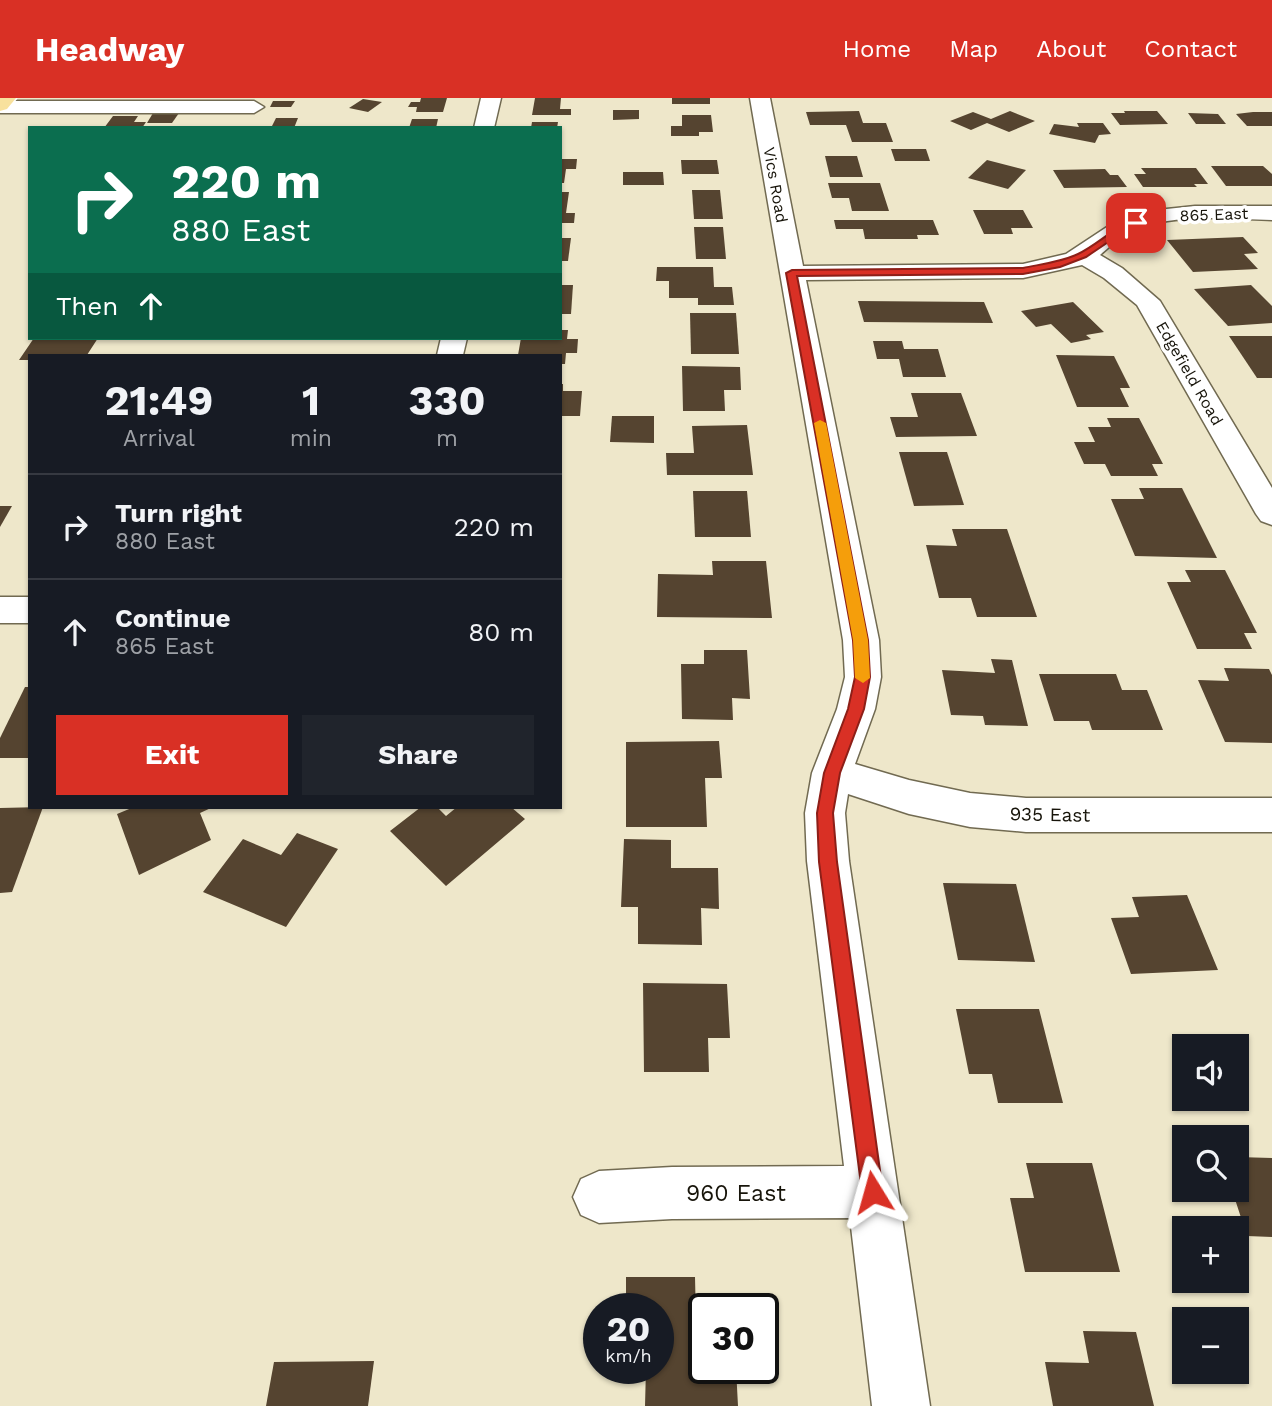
<!DOCTYPE html>
<html lang="en">
<head>
<meta charset="utf-8">
<style>
	body { margin:0; font-family:"Work Sans",sans-serif; background:#20242c; color:#f1f3f6; height:100vh; display:flex; flex-direction:column; font-size:26px; white-space:nowrap }
	* { box-sizing:border-box; margin:0 }
	p { font-size:23px; color:#9ea1a6 }
	.icon { flex:none; width:38px; height:38px; fill:none; stroke:currentColor; stroke-width:2; stroke-linecap:round; stroke-linejoin:round }
	.map { position:relative; flex:1; overflow:hidden }
	.sheet { position:absolute; left:28px; top:256px; width:534px; height:455px; display:flex; flex-direction:column; background:#171b24; border-radius:0px; box-shadow:0 2px 5px #0004 }
	.sheet>* { flex:none }
	.top-card { position:absolute; left:28px; top:28px; width:534px; height:214px; border-radius:0px; box-shadow:0 2px 5px #0004; background:#0b6e4f; color:#fff; overflow:hidden }
	.tools { position:absolute; left:1172px; top:936px; display:grid; gap:14px }
	.tools a { display:grid; place-items:center; width:77px; height:77px; border-radius:0px; background:#171b24; box-shadow:0 2px 5px #0004; font-size:35px }
	.speed { position:absolute; left:583px; top:1195px; display:flex; gap:14px; font-size:35px; font-weight:700; text-align:center }
	.speed>* { display:grid; place-content:center; width:91px; height:91px; border-radius:50%; background:#171b24; box-shadow:0 2px 5px #0004; line-height:1 }
	.speed small { font-size:18px; font-weight:400 }
	.speed .limit { border:4px solid #111; border-radius:10px; background:#fff; color:#111 }
	.pin { position:absolute; display:grid; place-items:center; width:60px; height:60px; color:#fff; margin:-30px; border-radius:14px; box-shadow:0 4px 10px #0006 }
	.me { position:absolute; width:77px; margin:-38px; rotate:352deg; stroke-linejoin:round; filter:drop-shadow(0 0 5px #0008) }
	.turn { display:flex; align-items:center; gap:24px; height:147px; padding:0 28px; font-size:32px }
	.turn .icon { width:91px; height:91px; stroke-width:2.5 }
	.turn b { display:block; font-size:49px; line-height:60px }
	.then { display:flex; align-items:center; height:66px; padding:0 28px; background:#0003; gap:14px; font-size:26px }
	.eta { display:flex; justify-content:space-evenly; align-items:center; height:119px; text-align:center }
	.eta b { font-size:42px; font-weight:700; line-height:49px }
	.cta { display:flex; gap:14px; margin-top:auto; padding:14px 28px }
	.cta a { flex:1; height:80px; border-radius:0px; background:#d93025; color:#fff; font-size:28px; font-weight:700; line-height:80px; text-align:center }
	.cta a+a { background:#20242c; color:#f1f3f6 }
	ul { padding:0; list-style:none }
	li { display:flex; align-items:center; gap:21px; height:105px; padding:0 28px; border-top:2px solid #363941 }
	li div { flex:1 }
	li b { display:block; font-size:26px }
	li em { font-style:normal }
	header { display:flex; align-items:center; gap:42px; box-sizing:border-box; height:98px; padding:0 35px; background:#d93025; color:#fff }
	header strong { font-size:33px }
	nav { display:flex; gap:38px; margin-inline-start:auto; font-size:24px }
	.map>svg:first-child { display:block }
	.building { fill:#554430 }
	.lines { fill:none; stroke-linecap:round; stroke-linejoin:round }
	.minor-casing { stroke:#716a51; stroke-width:3 }
	.major-casing { stroke:#fff; stroke-width:3 }
	.minor { fill:#fff; fill-rule:evenodd }
	.major { fill:#f8e19d; fill-rule:evenodd }
	.route { fill:#d93025; stroke:#8d1f18; stroke-width:2 }
	.slow { fill:#f59e0b }
	.labels { text-anchor:middle; stroke-width:7; stroke-linejoin:round; paint-order:stroke }
	.far-street-label { font-size:16px; fill:#17140a; stroke:#fff }
	.street-label { font-size:19px; fill:#17140a; stroke:#fff }
	.near-street-label { font-size:23px; fill:#17140a; stroke:#fff }
</style>
</head>
<body>
<header>
<strong>Headway</strong>
<nav><a>Home</a><a>Map</a><a>About</a><a>Contact</a></nav>
</header>
<div class="map">
<svg width="1272" height="1308" viewBox="0 0 1272 1308">
	<rect width="100%" height="100%" fill="#eee7ca"/>
	<g class="building">
		<path d="M421,0h26l-4,14h-27l1,-5h-9l3,-5h9z"/>
		<path d="M535,0h26l-1,11h11v6h-39z"/>
		<rect x="672" y="0" width="38" height="6"/>
		<path d="M363,1l19,3 -14,10 -19,-4z"/>
		<path d="M273,3h22l-4,6h-21z"/>
		<path d="M613,12h26v9l-26,1z"/>
		<path d="M859,13l4,12h23l7,19h-41l-6,-17h-36l-4,-13z"/>
		<path d="M1010,13l25,10 -26,11 -22,-9 -16,7 -21,-9 23,-9 18,7z"/>
		<path d="M1124,13h33l11,13 -48,1 -9,-12h14z"/>
		<path d="M1253,14h19v14h-25l-11,-12z"/>
		<path d="M153,15h26l-7,10h-25z"/>
		<path d="M1188,15l30,1 8,10h-30z"/>
		<path d="M682,17h29l2,17h-14v4h-28v-10h11z"/>
		<path d="M113,18h25l-4,6h12l-4,6h-38z"/>
		<path d="M276,20h22l-4,10h-23z"/>
		<path d="M412,21h26l-2,9h-27z"/>
		<path d="M532,24h26l-1,6h-26z"/>
		<path d="M1077,25h26l8,11 -12,1 -4,8 -46,-9 5,-10 25,3z"/>
		<path d="M891,51h35l4,12h-35z"/>
		<path d="M825,58h32l6,21h-33z"/>
		<path d="M560,61h17l-1,10h-10l-2,14h-4z"/>
		<path d="M681,62h36l2,14h-37z"/>
		<path d="M987,62l39,10 -18,19 -40,-11z"/>
		<path d="M1211,68h52l9,8v12h-46z"/>
		<path d="M1141,70h55l12,16h-14l3,3h-54l-9,-13h12z"/>
		<path d="M1105,71l5,6h8l9,12 -63,1 -11,-18z"/>
		<path d="M623,74h40l1,13h-41z"/>
		<path d="M828,85h52l9,28h-37l-3,-13h-17z"/>
		<path d="M692,92h28l3,29h-29z"/>
		<path d="M560,94h9l-3,21h9l-1,10h-14z"/>
		<path d="M973,112h50l10,18h-22l2,6h-29z"/>
		<path d="M834,122h99l6,15h-22l1,4h-53l-2,-10h-27z"/>
		<path d="M694,129h29l3,32h-30z"/>
		<path d="M1243,139l15,16 -14,1 14,15 -65,3 -26,-32z"/>
		<path d="M560,140h11l-3,23h-8z"/>
		<path d="M657,169h56l1,20h18l2,18h-36v-7h-29v-17h-13z"/>
		<path d="M560,187h13l-2,29h-11z"/>
		<path d="M1251,187l21,21v17l-44,3 -34,-37z"/>
		<path d="M858,203l126,1 9,21 -129,-1z"/>
		<path d="M1073,204l31,30 -18,3 5,4 -20,4 -20,-19 -15,3 -15,-16z"/>
		<path d="M690,215h46l3,41h-48z"/>
		<path d="M560,232h8l-1,9h11l-1,14h-11l-1,11h-5v-9h-42l3,-17h39z"/>
		<path d="M1229,238h43v42h-15z"/>
		<path d="M34,240h64l-11,17h-57v5h-11z"/>
		<path d="M873,243h29l2,8h34l8,28h-43l-4,-18h-22z"/>
		<path d="M1056,257l58,1 16,32h-10l9,19h-52z"/>
		<path d="M682,268l58,1 1,23h-17l1,21h-42z"/>
		<path d="M560,286h3v7h19l-2,25h-20z"/>
		<path d="M911,295h50l16,43 -81,1 -6,-20h28z"/>
		<path d="M612,318h42v27l-44,-1z"/>
		<path d="M1107,320h32l24,46h-11l6,12h-47l-6,-12h-21l-10,-22h21l-7,-15h23z"/>
		<path d="M747,327l6,50h-86l-1,-22h28l-2,-27z"/>
		<path d="M899,354h48l17,53 -50,1z"/>
		<path d="M1139,390h43l35,70 -82,-2 -24,-57h33z"/>
		<path d="M693,393h54l4,46h-56z"/>
		<path d="M0,408h12l-12,21z"/>
		<path d="M952,431h55l30,88h-60l-6,-19h-32l-13,-53 31,1z"/>
		<path d="M712,463h54l6,57 -115,-1 1,-43 55,1z"/>
		<path d="M1185,472h40l32,63h-13l8,16h-55l-30,-67h24z"/>
		<path d="M704,552h43l3,49 -18,-1 1,22 -51,-1 -1,-55h23z"/>
		<path d="M991,561l21,1 16,66 -43,-1 -2,-9 -32,-1 -9,-45 53,3z"/>
		<path d="M1224,570l45,1 3,6v68l-47,-1 -27,-62 31,1z"/>
		<path d="M1039,576h77l6,16h25l16,40h-71l-3,-9h-35z"/>
		<path d="M25,589h5v71h-30v-20z"/>
		<path d="M719,643l3,37h-17l2,49h-81v-85z"/>
		<path d="M43,709l-31,85 -12,1v-85z"/>
		<path d="M134,709h79l-13,6 11,27 -72,35 -22,-61z"/>
		<path d="M421,709h16l9,9 11,-9h54l14,12 -79,67 -56,-55z"/>
		<path d="M297,735l41,16 -52,78 -83,-35 40,-53 38,16z"/>
		<path d="M624,741l47,1v28h47l1,41 -18,-1 1,37 -64,-1v-37h-17z"/>
		<path d="M943,785l73,1 19,78 -77,-2z"/>
		<path d="M1187,797l31,75 -87,4 -20,-56 28,-1 -7,-20z"/>
		<path d="M643,885l84,1 3,54h-22l1,34h-65z"/>
		<path d="M956,911h83l24,94h-65l-6,-29h-23z"/>
		<path d="M1237,1059l35,1v79l-25,-1 -15,-46h5z"/>
		<path d="M1026,1065h66l28,109h-95l-15,-74h24z"/>
		<path d="M626,1179h69l1,44h8v47h32l2,38h-93l1,-38h12v-59h-32z"/>
		<path d="M1083,1233l53,1 18,74h-101l-8,-44 44,1z"/>
		<path d="M374,1263l-6,45h-102l8,-44z"/>
	</g>
	<g class="lines">
		<defs>
			<g id="minor">
				<path d="M481,0h20l-7,30h-20z"/>
				<path d="M750,0h20l33,168 220,-2 43,-10 47,-31 44,-13 38,-4h77v14c-47,-1 -104,-9 -146,15 -10,5 -18,13 -26,20l22,13 38,33 112,187v37l-11,-4 -5,-7 -119,-209 -33,-27 -22,-13 -59,13 -217,2 73,360 2,37 -6,32 -20,55 54,16 61,13 56,5h246v34h-246l-56,-5 -61,-13 -61,-20 -3,19 4,48 81,545h-58l-22,-188 -178,1 -73,4 -18,-8 -8,-18 8,-18 18,-8 73,-4 172,-1 -37,-305 -2,-48 7,-40 25,-64 8,-32 -2,-37z"/>
				<path d="M0,3h254l10,6 -10,6h-254z"/>
				<path d="M441,240h26l-4,17h-26z"/>
				<rect x="0" y="499" width="30" height="26"/>
			</g>
			<path id="major" d="M0,0h16l-9,11 -7,2z"/>
		</defs>
		<use href="#minor" class="minor-casing"/>
		<use href="#major" class="major-casing"/>
		<use href="#minor" class="minor"/>
		<use href="#major" class="major"/>
	</g>
	<path class="route" d="M1136,122l5,3 -15,7 -40,27 -26,10 -37,7 -226,2 71,364 2,37 -6,32 -24,64 -7,40 4,49 46,330 -3,8 -7,3 -8,-3 -3,-8 -43,-330 -2,-49 7,-40 24,-64 7,-32 -2,-37 -67,-367 6,-3 231,-2c19,-4 38,-6 55,-14 21,-10 35,-27 58,-34z"/>
	<path class="slow" d="M820,322l6,3 42,217 2,38 -7,5 -8,-5 -2,-38 -39,-217z"/>
	<g class="labels">
		<g class="far-street-label">
			<text transform="translate(776 87) rotate(80)" y="6">Vics Road</text>
			<text transform="translate(1214 116) rotate(-2)" y="6">865 East</text>
			<text transform="translate(1190 275) rotate(60)" y="6">Edgefield Road</text>
		</g>
		<g class="street-label">
			<text transform="translate(1050 716) rotate(1)" y="7">935 East</text>
		</g>
		<g class="near-street-label">
			<text x="736" y="1103">960 East</text>
		</g>
	</g>
</svg>
<div class="tools">
<a><svg class="icon" aria-label="sound" viewBox="0 0 24 24"><path d="M4 9h4l5-4v14l-5-4H4zM17 9q2 3 0 6"/></svg></a>
<a><svg class="icon" aria-label="search" viewBox="0 0 24 24"><circle cx="10" cy="10" r="6"/><path d="M15 15l6 6"/></svg></a>
<a>+</a>
<a>−</a>
</div>
<div class="speed"><div>20<small>km/h</small></div><div class="limit">30</div></div>
<div class="pin" style="left:1136px;top:125px;background:#d93025"><svg class="icon" aria-label="arrive" viewBox="0 0 24 24"><path d="M6 21V4h12l-3 4 3 4H6"/></svg></div>
<svg class="me" style="left:873px;top:1094px" viewBox="-20 -20 40 40"><path d="M0-17L14 15 0 8-14 15z" fill="#d93025" stroke="#fff" stroke-width="4"/></svg>
<div class="top-card">
<div class="turn"><svg class="icon" aria-label="right" viewBox="0 0 24 24"><path d="M7 20v-9h11M14 6l5 5-5 5"/></svg><div><b>220 m</b>880 East</div></div>
<div class="then">Then<svg class="icon" aria-label="ahead" viewBox="0 0 24 24"><path d="M12 20V5M6 11l6-6 6 6"/></svg></div>
</div>
<section class="sheet">
<div class="eta">
<div><b>21:49</b><p>Arrival</p></div>
<div><b>1</b><p>min</p></div>
<div><b>330</b><p>m</p></div>
</div>
<ul>
<li><svg class="icon" aria-label="right" viewBox="0 0 24 24"><path d="M7 20v-9h11M14 6l5 5-5 5"/></svg><div><b>Turn right</b><p>880 East</p></div><em>220 m</em></li>
<li><svg class="icon" aria-label="ahead" viewBox="0 0 24 24"><path d="M12 20V5M6 11l6-6 6 6"/></svg><div><b>Continue</b><p>865 East</p></div><em>80 m</em></li>
</ul>
<div class="cta"><a>Exit</a><a>Share</a></div>
</section>
</div>
</body>
</html>
